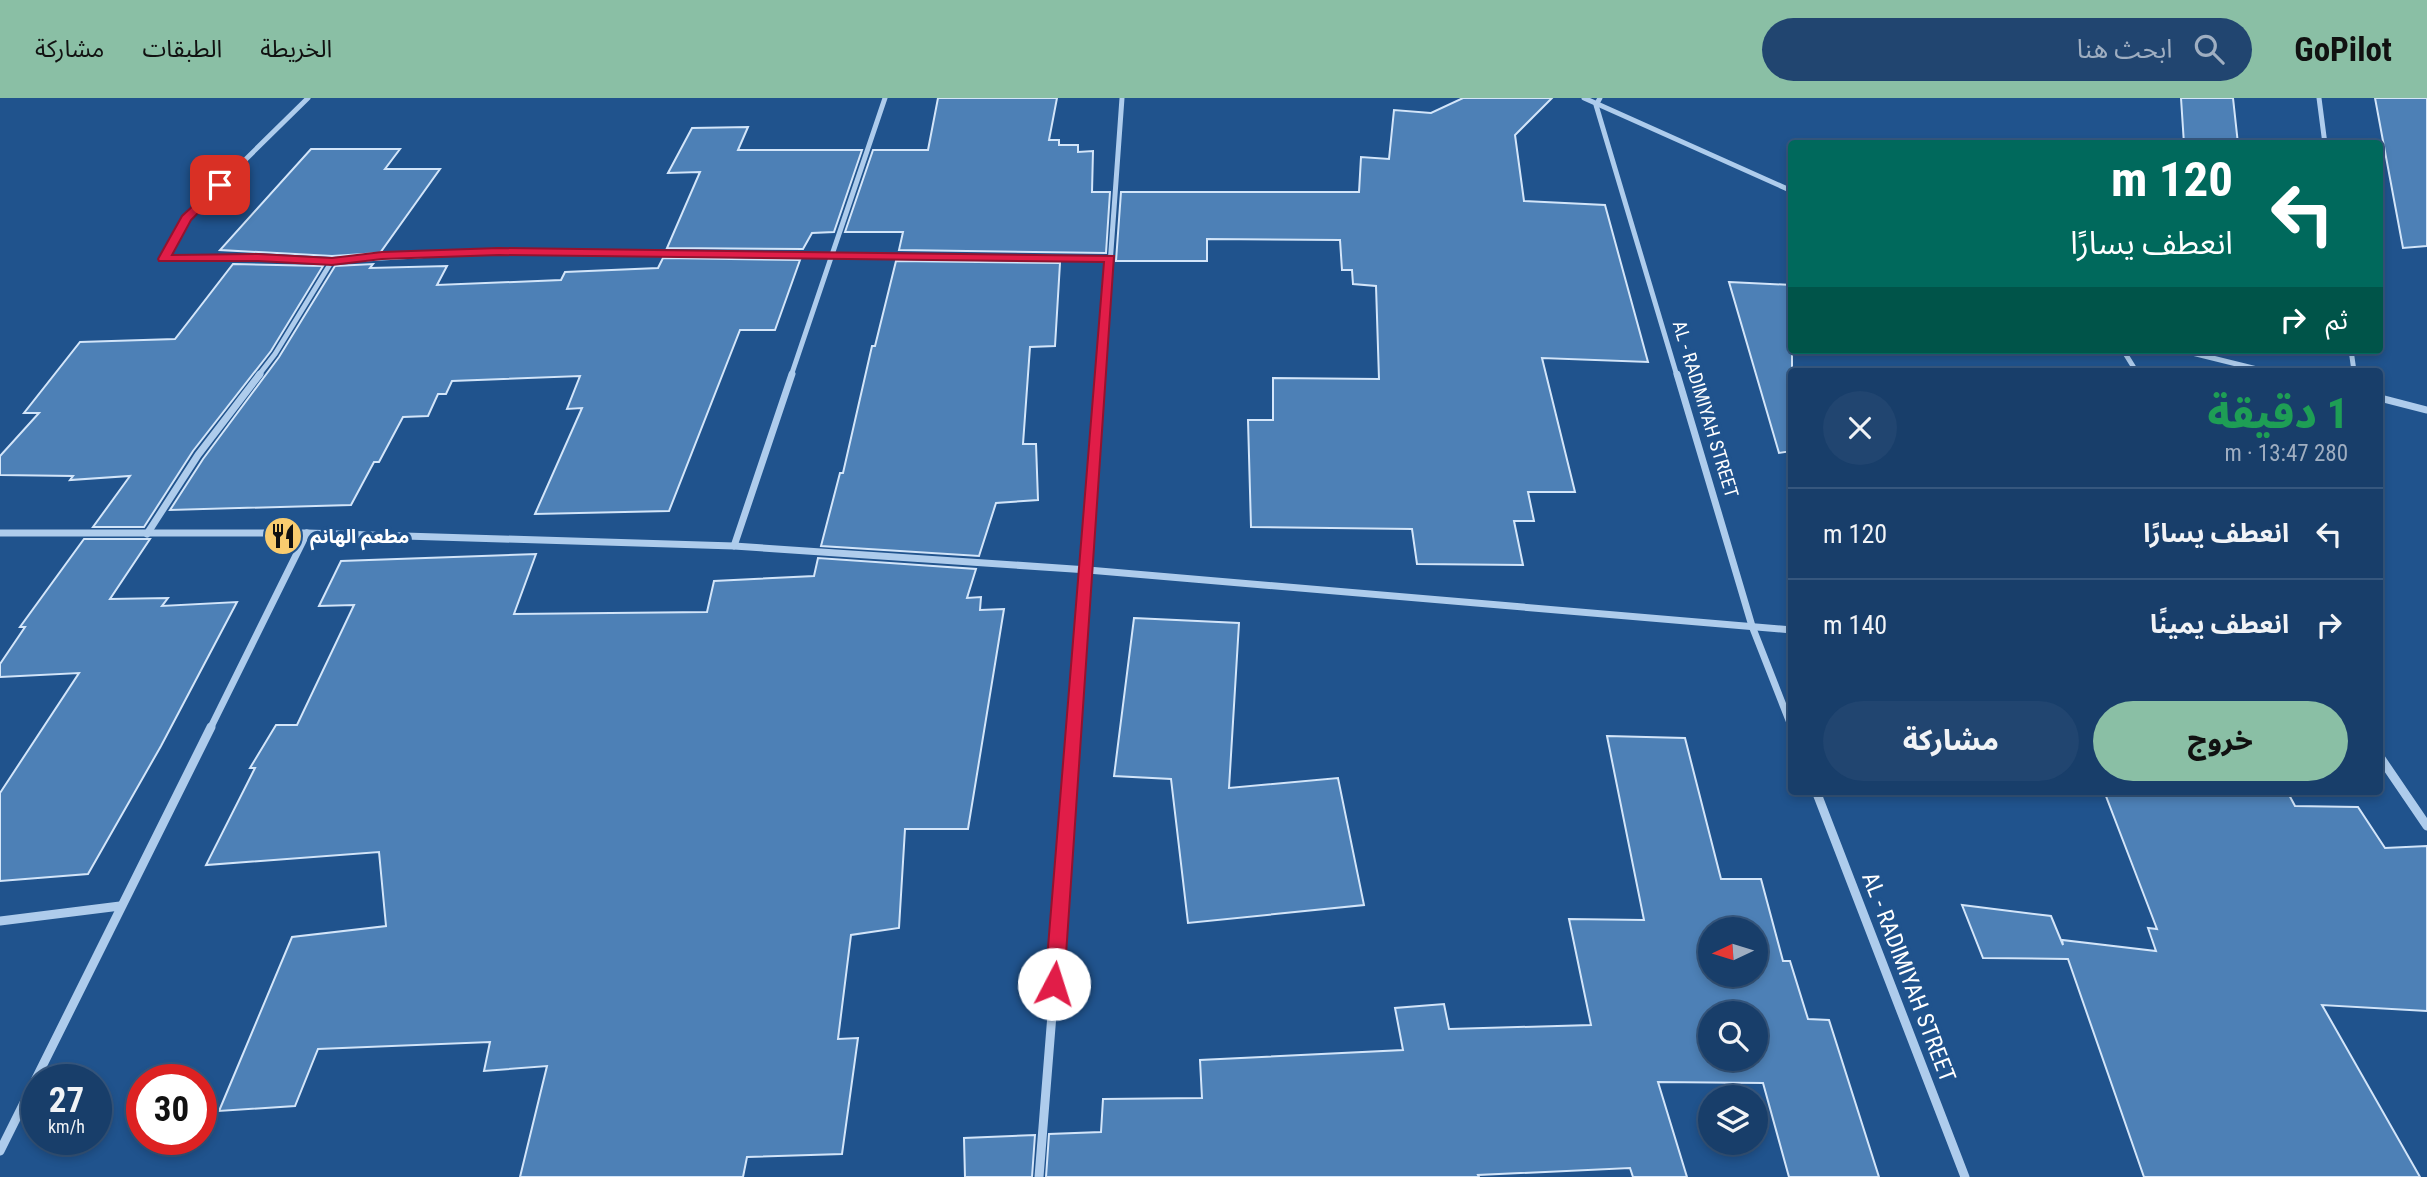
<!DOCTYPE html>
<html lang="ar">
<head>
<meta charset="utf-8">
<style>
	body { margin:0; font-family:"Roboto Condensed","Noto Sans Arabic",sans-serif; background:#214570; color:#f1f3f6; direction:rtl; height:100vh; display:flex; flex-direction:column; font-size:26px; white-space:nowrap }
	* { box-sizing:border-box; margin:0 }
	p { font-size:23px; color:#9faec1 }
	.icon { flex:none; width:38px; height:38px; fill:none; stroke:currentColor; stroke-width:2; stroke-linecap:round; stroke-linejoin:round }
	.map { position:relative; flex:1; overflow:hidden; direction:ltr }
	.drawer { position:absolute; left:1788px; top:270px; width:595px; height:427px; display:flex; flex-direction:column; background:#183e6a; border-radius:7px; box-shadow:0 4px 10px #0003,0 0 0 2px #36577e; direction:rtl }
	.drawer>* { flex:none }
	.hud { position:absolute; left:1788px; top:42px; width:595px; height:214px; border-radius:7px; box-shadow:0 4px 10px #0003,0 0 0 2px #36577e; direction:rtl; background:#00695c; color:#fff; overflow:hidden }
	.needle { width:46px; rotate:266deg }
	.controls { position:absolute; left:1698px; top:819px; display:grid; gap:14px }
	.controls a { display:grid; place-items:center; width:70px; height:70px; border-radius:50%; background:#183e6a; box-shadow:0 4px 10px #0003,0 0 0 2px #36577e; font-size:35px }
	.speed { position:absolute; left:21px; top:966px; display:flex; gap:14px; font-size:35px; font-weight:700; text-align:center }
	.speed>* { display:grid; place-content:center; width:91px; height:91px; border-radius:50%; background:#183e6a; box-shadow:0 4px 10px #0003,0 0 0 2px #36577e; line-height:1 }
	.speed small { font-size:18px; font-weight:400 }
	.speed .limit { border:10px solid #d22; background:#fff; color:#111 }
	.pin { position:absolute; display:grid; place-items:center; width:60px; height:60px; color:#fff; margin:-30px; border-radius:14px; box-shadow:0 4px 10px #0006 }
	.me { position:absolute; width:77px; margin:-38px; rotate:5deg; stroke-linejoin:round; filter:drop-shadow(0 0 5px #0008) }
	.turn { display:flex; align-items:center; gap:24px; height:147px; padding:0 35px; font-size:32px }
	.turn .icon { width:91px; height:91px; stroke-width:2.5 }
	.turn b { display:block; font-size:49px; line-height:60px }
	.then { display:flex; align-items:center; height:66px; padding:0 35px; background:#0003; gap:14px; font-size:26px }
	.round { display:grid; place-items:center; flex:none; width:74px; height:74px; border-radius:37px; background:#214570 }
	.overview { display:flex; align-items:center; justify-content:space-between; height:119px; padding:0 35px }
	h1 { font-size:42px; font-weight:800; line-height:52px; color:#1e9e55 }
	.action { display:flex; gap:14px; margin-top:auto; padding:14px 35px }
	.action a { flex:1; height:80px; border-radius:42px; background:#8abfa5; color:#111; font-size:28px; font-weight:800; line-height:80px; text-align:center }
	.action a+a { background:#214570; color:#f1f3f6 }
	ul { padding:0; list-style:none }
	li { display:flex; align-items:center; gap:21px; height:91px; padding:0 35px; border-top:2px solid #36577e }
	li div { flex:1 }
	li b { display:block; font-size:26px }
	li em { font-style:normal }
	header { display:flex; align-items:center; gap:42px; box-sizing:border-box; height:98px; padding:0 35px; background:#8abfa5; color:#111 }
	header strong { font-size:33px }
	nav { display:flex; gap:38px; margin-inline-start:auto; font-size:24px }
	.search { width:490px; height:63px; background:#214570; display:flex; align-items:center; gap:18px; box-sizing:border-box; padding:0 24px; border-radius:38px; color:#9faec1; font-size:26px }
	.map>svg:first-child { display:block }
	.building { fill:#4d80b6; stroke:#d3e5f9; stroke-width:2; fill-rule:evenodd }
	.lines { fill:none; stroke-linecap:round; stroke-linejoin:round }
	.street-far2 { stroke:#aeccec; stroke-width:5 }
	.street-far1 { stroke:#aeccec; stroke-width:7 }
	.street { stroke:#aeccec; stroke-width:9 }
	.route { fill:#e11d48; stroke:#92132f; stroke-width:2 }
	.labels { text-anchor:middle; stroke-width:7; stroke-linejoin:round; paint-order:stroke }
	.street-label { font-size:19px; fill:#fff; stroke:#20538d }
	.poi-label { font-size:19px; font-weight:bold; fill:#fff; stroke:#20538d; text-anchor:start }
	.near-street-label { font-size:23px; fill:#fff; stroke:#20538d }
</style>
</head>
<body>
<header>
<strong>GoPilot</strong>
<div class="search"><svg class="icon" aria-label="search" viewBox="0 0 24 24"><circle cx="10" cy="10" r="6"/><path d="M15 15l6 6"/></svg>ابحث هنا</div>
<nav><a>الخريطة</a><a>الطبقات</a><a>مشاركة</a></nav>
</header>
<div class="map">
<svg width="2427" height="1079" viewBox="0 0 2427 1079">
	<rect width="100%" height="100%" fill="#20538d"/>
	<g class="building">
		<path d="M938,0h119l-8,42h10v5h19v7l15,-1 -1,41h18l-4,61 -207,-3 4,-18h-58l28,-82h55z"/>
		<path d="M1463,0h89l-37,37 9,66 81,4 43,157 -106,-4 33,134h-47l6,29h-20l9,44 -106,-1 -5,-35 -161,-2 -3,-107h25v-42l106,1 -3,-93 -23,-2 -1,-14h-10l-2,-30 -133,-1v22h-91l5,-69h238l2,-35 28,2 5,-49 37,3z"/>
		<path d="M2181,0h52l5,46h-54z"/>
		<path d="M2375,0h52v148l-24,2z"/>
		<path d="M748,29l-10,23h124l-28,82 -22,1 -9,16 -136,-1 33,-76 -32,1 24,-45z"/>
		<path d="M311,51h89l-15,20h55l-60,84 -48,3 -112,-6z"/>
		<path d="M663,160l137,2 -25,70h-35l-71,181 -134,3 47,-106 -15,1 13,-33 -128,5 -6,13h-8l-10,22 -25,1 -24,45h-5l-23,43 -181,5 33,-51 76,-102 56,-91 38,-2 -3,4 77,-2 -10,19 124,-5 4,-8 93,-4z"/>
		<path d="M896,163l164,2 -5,83 -25,1 -7,97h13l2,56 -42,3 -17,53 -158,-10 19,-73h3l29,-127h3z"/>
		<path d="M233,166l90,2 -52,85 -78,100 -49,76h-51l37,-51 -60,4 3,-4 -73,-1v-19l39,-43h-15l56,-71 95,-3z"/>
		<path d="M1729,184l63,3v166l-13,2z"/>
		<path d="M84,441h66l-40,60 58,-1 -6,8 75,-4 -76,144 -73,128 -88,7v-88l79,-120 -79,4v-13l25,-37h-5z"/>
		<path d="M536,456l-22,60 193,-2 7,-31 100,-5 4,-18 158,11 -9,29 14,-1 -1,13 24,-1 -36,220h-63l-6,99 -48,7 -13,104 20,-1 -16,116 -95,3 -4,20h-223l27,-111 -63,5 6,-29 -172,7 -23,57 -76,5 73,-174 94,-11 -7,-74 -173,13 49,-97h-5l26,-43h21l57,-120 -35,1 22,-45z"/>
		<path d="M1134,520l105,5 -10,165 109,-10 26,127 -176,18 -17,-144 -57,-3z"/>
		<path d="M1607,638l78,2 36,141h40l22,82h7l18,58 21,1 50,157h-90l-26,-94 -105,-1 29,95h-54l-3,-9 -152,7 1,2h-433l3,-43 52,-2 2,-33 99,-1 -2,-38 203,-10 -8,-42 49,-4 5,25 142,-4 -22,-106 75,1zM1710,831h45v46h-45zM1710,915h45v46h-45z"/>
		<path d="M2104,693h183l8,15 63,1 27,41 42,-2v165l-105,-6 98,172h-276l-76,-218 -85,-1 -21,-53 89,11 12,29 -1,-5 94,11 -8,-23 9,1z"/>
		<path d="M1035,1037l-3,42h-67l-1,-39z"/>
	</g>
	<g class="lines">
		<g class="street-far2">
			<path d="M1584,0l208,93"/>
			<path d="M1600,0l-4,7 81,271"/>
			<path d="M2319,0l6,46"/>
			<path d="M332,163l167,-10 611,7"/>
			<path d="M2123,252l13,21"/>
			<path d="M2180,252l85,21"/>
			<path d="M2351,252l3,21"/>
			<path d="M258,278l17,-22 57,-93 -74,-3 -94,1 22,-41 122,-120"/>
			<path d="M791,278l94,-278"/>
			<path d="M1102,278l20,-278"/>
		</g>
		<g class="street-far1">
			<path d="M1677,276l75,252 40,102"/>
			<path d="M2380,300l47,12"/>
			<path d="M0,435h307l427,13 354,24 704,60"/>
			<path d="M147,436l51,-79 62,-81"/>
			<path d="M734,448l58,-172"/>
			<path d="M210,631l97,-196"/>
			<path d="M1075,631l27,-355"/>
		</g>
		<g class="street">
			<path d="M2380,659l47,69"/>
			<path d="M1816,693l149,386"/>
			<path d="M0,823l120,-15"/>
			<path d="M0,1053l211,-424"/>
			<path d="M1039,1079l36,-450"/>
		</g>
	</g>
	<path class="route" d="M220,83l6,4 -35,35 -19,35 86,-1 74,4 50,-6 117,-4 615,8 -50,728 -3,6 -7,3 -7,-3 -2,-6 59,-722 -605,-7 -117,4 -50,6 -74,-4h-99l-1,-2 24,-43z"/>
	<defs>
		<symbol id="restaurant-disc" viewBox="-11 -11 22 22"><circle r="9.5" fill="#f9cc6f" stroke="#20538d"/><path d="M-5-6h1v4h1v-4h1v4h1v-4h1v5L-1.5 .5V6h-2V.5L-5-1ZM5-6V6H3V1.5H1.5Q1.5-4 5-6Z" fill="#111"/></symbol>
	</defs>
	<g fill-rule="evenodd">
		<use href="#restaurant-disc" x="261" y="416" width="44" height="44"/>
	</g>
	<g class="labels">
		<g class="street-label">
			<text transform="translate(1706 311) rotate(73)" y="7">AL - RADIMIYAH STREET</text>
		</g>
		<g class="poi-label">
			<text x="310" y="445">مطعم الهانم</text>
		</g>
		<g class="near-street-label">
			<text transform="translate(1909 879) rotate(69)" y="8">AL - RADIMIYAH STREET</text>
		</g>
	</g>
</svg>
<div class="controls">
<a><svg class="needle" viewBox="-14 -14 28 28"><path d="M0-13l5 13h-10z" fill="#e53935"/><path d="M0 13l5-13h-10z" fill="#9faec1"/></svg></a>
<a><svg class="icon" aria-label="search" viewBox="0 0 24 24"><circle cx="10" cy="10" r="6"/><path d="M15 15l6 6"/></svg></a>
<a><svg class="icon" aria-label="layers" viewBox="0 0 24 24"><path d="M12 4l9 5-9 5-9-5zM3 14l9 5 9-5"/></svg></a>
</div>
<div class="speed"><div>27<small>km/h</small></div><div class="limit">30</div></div>
<div class="pin" style="left:220px;top:87px;background:#d93025"><svg class="icon" aria-label="arrive" viewBox="0 0 24 24"><path d="M6 21V4h12l-3 4 3 4H6"/></svg></div>
<svg class="me" style="left:1054px;top:886px" viewBox="-20 -20 40 40"><circle r="19" fill="#fff"/><path d="M0-13L10 11 0 6-10 11z" fill="#e11d48"/></svg>
<div class="hud">
<div class="turn"><svg class="icon" aria-label="left" viewBox="0 0 24 24"><path d="M17 20v-9H6M10 6l-5 5 5 5"/></svg><div><b>120 m</b>انعطف يسارًا</div></div>
<div class="then">ثم<svg class="icon" aria-label="right" viewBox="0 0 24 24"><path d="M7 20v-9h11M14 6l5 5-5 5"/></svg></div>
</div>
<section class="drawer">
<div class="overview"><div><h1>1 دقيقة</h1><p>280 m · 13:47</p></div><a class="round"><svg class="icon" aria-label="close" viewBox="0 0 24 24"><path d="M6 6l12 12M18 6L6 18"/></svg></a></div>
<ul>
<li><svg class="icon" aria-label="left" viewBox="0 0 24 24"><path d="M17 20v-9H6M10 6l-5 5 5 5"/></svg><div><b>انعطف يسارًا</b></div><em>120 m</em></li>
<li><svg class="icon" aria-label="right" viewBox="0 0 24 24"><path d="M7 20v-9h11M14 6l5 5-5 5"/></svg><div><b>انعطف يمينًا</b></div><em>140 m</em></li>
</ul>
<div class="action"><a>خروج</a><a>مشاركة</a></div>
</section>
</div>
</body>
</html>
